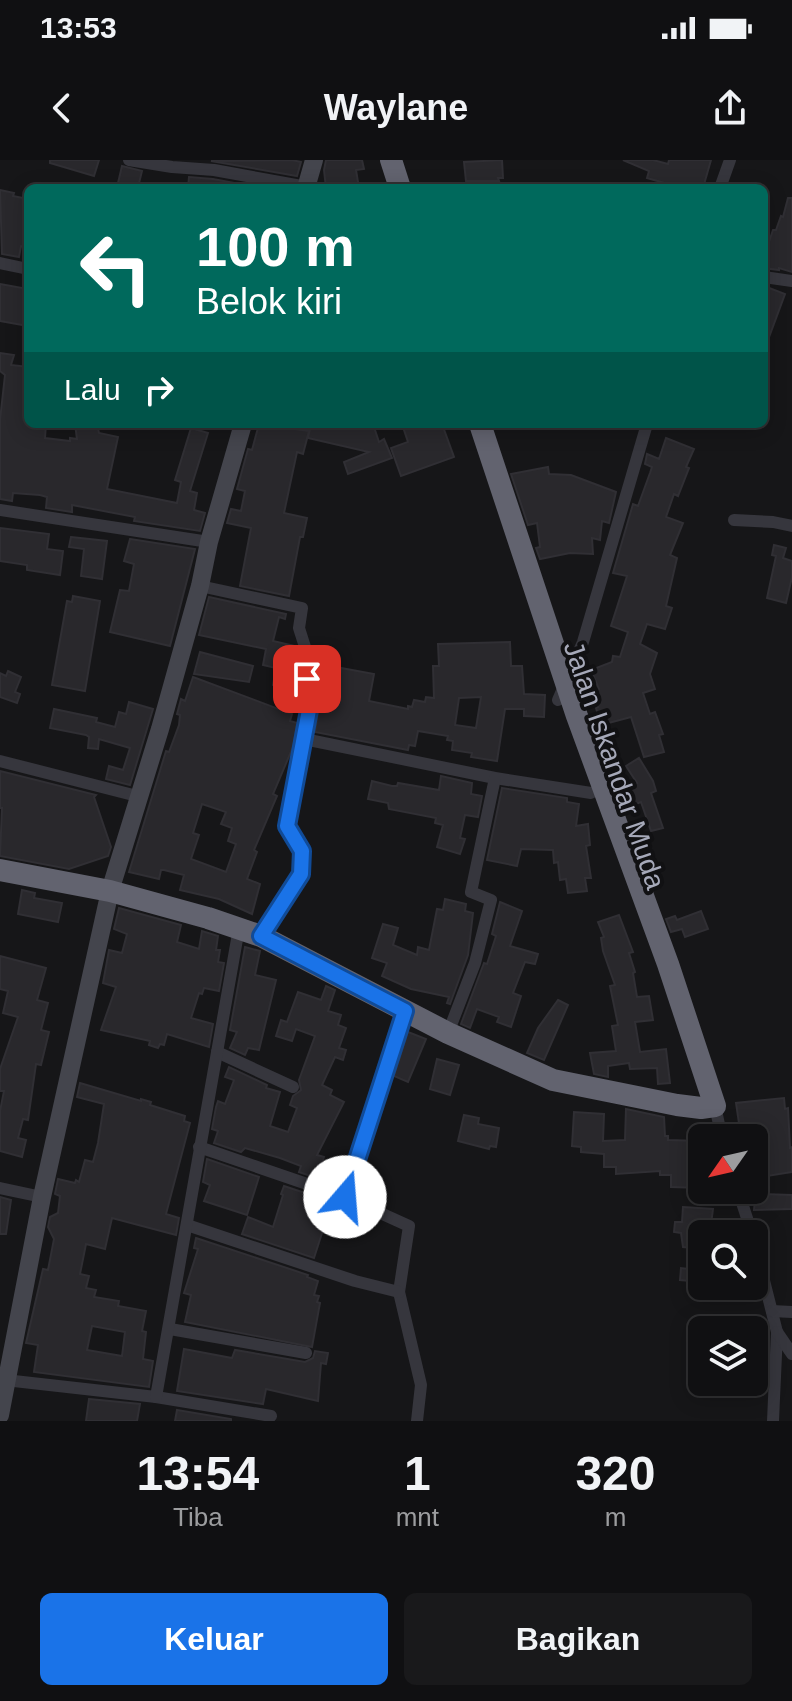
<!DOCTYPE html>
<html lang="id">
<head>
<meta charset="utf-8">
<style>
	body { margin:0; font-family:Arial,sans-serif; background:#19191b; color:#f1f3f6; height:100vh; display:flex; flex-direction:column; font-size:30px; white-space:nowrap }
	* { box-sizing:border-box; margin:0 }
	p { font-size:26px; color:#9c9d9f }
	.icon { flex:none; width:44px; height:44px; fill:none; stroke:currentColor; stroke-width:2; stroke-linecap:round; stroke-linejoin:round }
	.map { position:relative; height:1261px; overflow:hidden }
	.drawer { display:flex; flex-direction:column; background:#101012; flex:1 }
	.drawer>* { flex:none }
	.banner { position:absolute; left:24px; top:24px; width:744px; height:244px; border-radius:12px; box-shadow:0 4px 20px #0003,0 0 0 2px #303032; background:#00695c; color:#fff; overflow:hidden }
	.needle { width:52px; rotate:236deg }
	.controls { position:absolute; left:688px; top:964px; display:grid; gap:16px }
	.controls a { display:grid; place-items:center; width:80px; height:80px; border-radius:12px; background:#101012; box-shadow:0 4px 20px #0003,0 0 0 2px #303032; font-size:40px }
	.pin { position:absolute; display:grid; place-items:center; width:68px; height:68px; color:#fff; margin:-34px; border-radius:16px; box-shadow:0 4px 12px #0006 }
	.me { position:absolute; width:88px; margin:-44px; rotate:18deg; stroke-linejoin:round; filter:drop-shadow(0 0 6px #0008) }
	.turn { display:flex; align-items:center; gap:28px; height:168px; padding:0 40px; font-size:36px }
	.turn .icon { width:104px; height:104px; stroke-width:2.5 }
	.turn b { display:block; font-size:56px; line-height:68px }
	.then { display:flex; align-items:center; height:76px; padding:0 40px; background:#0003; gap:16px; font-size:30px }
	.eta { display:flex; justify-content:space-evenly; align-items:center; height:136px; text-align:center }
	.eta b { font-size:48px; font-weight:600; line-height:56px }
	.cta { display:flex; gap:16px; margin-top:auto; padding:16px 40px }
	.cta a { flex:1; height:92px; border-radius:12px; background:#1a73e8; color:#fff; font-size:32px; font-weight:600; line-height:92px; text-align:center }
	.cta a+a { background:#19191b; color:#f1f3f6 }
	.status { display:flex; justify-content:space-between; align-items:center; height:56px; padding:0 40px; background:#101012; direction:ltr }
	.status svg { height:22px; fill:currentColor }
	header { display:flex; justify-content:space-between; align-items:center; height:104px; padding:0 40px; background:#101012; font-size:36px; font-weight:600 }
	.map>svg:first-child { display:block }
	.building { fill:#29282c; stroke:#302f34; stroke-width:2; fill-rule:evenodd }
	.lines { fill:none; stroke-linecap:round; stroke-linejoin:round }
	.street { stroke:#36363d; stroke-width:12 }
	.secondary { stroke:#44454d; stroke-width:18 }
	.highway { stroke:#62636f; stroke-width:22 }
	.route-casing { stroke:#114b97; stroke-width:20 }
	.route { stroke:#1a73e8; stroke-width:14 }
	.labels { text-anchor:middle; stroke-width:8; stroke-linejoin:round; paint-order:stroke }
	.street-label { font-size:28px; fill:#a6a9b9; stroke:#111113 }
</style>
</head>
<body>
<div class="status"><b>13:53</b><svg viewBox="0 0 49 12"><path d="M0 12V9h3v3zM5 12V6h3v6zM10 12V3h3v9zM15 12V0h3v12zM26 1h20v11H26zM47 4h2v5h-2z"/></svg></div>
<header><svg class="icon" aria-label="back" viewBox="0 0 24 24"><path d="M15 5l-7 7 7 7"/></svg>Waylane<svg class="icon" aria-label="share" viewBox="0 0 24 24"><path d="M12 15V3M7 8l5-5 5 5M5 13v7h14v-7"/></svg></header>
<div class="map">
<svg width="792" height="1261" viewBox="0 0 792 1261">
	<rect width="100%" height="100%" fill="#161618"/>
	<g class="building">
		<path d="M50,0h49l-5,16 -44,-13z"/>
		<path d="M292,0l9,2 -4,14 -86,-15z"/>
		<path d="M326,0h36l2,9 -8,1 3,18h-33l-2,-18z"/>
		<path d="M502,0l1,18h-5l1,3h-33l-2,-19z"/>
		<path d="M623,0h30l15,4 1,-4h42l-8,28h-21l-35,-10 2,-7z"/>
		<path d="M122,6l20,5 -4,16 -20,-4z"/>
		<path d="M189,17l24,2 49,9h-74z"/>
		<path d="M0,30l14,3 -1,3 15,3v49l-7,-2 -2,11 -17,-3z"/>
		<path d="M788,38h4v74l-13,-4v2l-15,-2v-11l9,-27h3l5,-14 2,1z"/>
		<path d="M0,124l28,5v37l-28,-5z"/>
		<path d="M764,126l21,8 -20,54h-1z"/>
		<path d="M0,193l14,2 -3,10 17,2v57h18l-1,14 25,3v-3l7,1 -2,-15h22l2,9 19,4 -11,52 70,14 4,-21 -6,-2 16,-52 17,5 -18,58 7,2 -3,17 11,3 -5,18 -66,-10 1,-4 -63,-12v7l-26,-4 1,-11 -7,-2 -27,-2 -1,8 -12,-2v-79l5,-45 -5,-4z"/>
		<path d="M259,264l50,7 -6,23 -6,-2 -13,61 23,5 -4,19h-3l-11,59 -49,-10 11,-58 -24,-5 4,-14 10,2 4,-20 -8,-2 11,-40 4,1z"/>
		<path d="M311,264h62l6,18 5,-3 8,19 -44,16 -4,-12 25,-10 -61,-14z"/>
		<path d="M402,264h40l12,33 -53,19 -10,-28 17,-6z"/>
		<path d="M666,278l28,11 -8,18 3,1 -11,28 -4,-2 -8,23 17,6 -13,32 7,3 -11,48 6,2 -7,21 -18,-5 -7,20 17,9 -7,21 5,15 -12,4 7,21 5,-2 8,22 -4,1 5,17 -20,5 -13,-40 -30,8 -5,-17 2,-1 -7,-14 8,-4 -8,-19 21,-8 1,-6 7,1 8,-25 -17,-6 16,-50 -14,-3 20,-69 5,2 12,-33 2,-6 -7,-3 2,-10 12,5z"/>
		<path d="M548,307l1,7 22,1 45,17 -7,31 -7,-2 -2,19 -8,-2 1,16 -23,-1 -30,6 -4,-11 4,-1 -3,-24 -9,2 -17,-51z"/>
		<path d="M0,368l49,6 -2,15 16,2 -3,24 -33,-5v-5l-27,-4z"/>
		<path d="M71,377l36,4 -5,38 -21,-3 3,-27 -15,-2z"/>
		<path d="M130,379l65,10 -25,97 -60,-14 10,-42 9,1 5,-27 -10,-3z"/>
		<path d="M774,385l12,3 -3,10 9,3v16l-6,26 -19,-5 9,-42 -4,-1z"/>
		<path d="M73,436l27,5 -15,90 -33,-6 15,-84 5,1z"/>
		<path d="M209,437l77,17 -1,5 -6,-2 -6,24 22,5 3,29 -12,-3 -3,15 -10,-2 3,-17 -13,-3 3,-16 -67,-14z"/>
		<path d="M510,482l1,24h11l2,28 21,1 -1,22 -20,-1v-7h-19l-8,52 -26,-4 1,-4 -20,-3 1,-9 -6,-1 1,-4 -30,-5 -3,15 -6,-1 -1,5 -93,-18 7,-45h4l1,-8 12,2 2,-13 33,6 -5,27 39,8v-3l4,1 2,-7 11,2 1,-5 8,1 -1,-32h6l-1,-22zM481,537l-5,31 -21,-3 4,-27z"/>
		<path d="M200,492l53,14 -4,16 -55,-8z"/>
		<path d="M8,511l13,6 -6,15 5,2 -3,9 -17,-6v-24l6,3z"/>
		<path d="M193,517l99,37 -2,7 7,2 -4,24 -20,47 4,2 -23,54 3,2 -10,27 13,5 -8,30 -33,-15 -39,-9 4,-15 -20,-5h-3l-2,9 -30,-7 37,-121 3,1 10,-27 1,-10 -3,-1 4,-15 4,2zM202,644l24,8 -5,12 11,4 -4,13 8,3 -10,28 -35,-13 8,-24 -6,-2z"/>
		<path d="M129,542l24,7 -23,76 -24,-6 3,-13 14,4 7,-22 -31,-9 -1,10 -10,-1 1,-11 -3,-2 -36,-7 4,-19 43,9 -1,4 19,5 4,-15 7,2z"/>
		<path d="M639,598l14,23 3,10 -5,2 12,35 -12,3 -10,-29 -8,3 -2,-5 -8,2 -4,-13 18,-6 -11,-17z"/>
		<path d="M0,611l96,24 -2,2 17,50 -3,9 -39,13 -69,-13 2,-48h-2z"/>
		<path d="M441,616l31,7 -1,11 11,2 -4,21 -13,-2 -5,23 5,1 -5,15 -23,-7 6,-22 -8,-2 1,-5 -47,-9 -1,-6 -20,-4 4,-18 20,5h5l1,-3 41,7z"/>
		<path d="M502,628l65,10v4l12,2 -3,22 12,-2 2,21 -4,1 5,32h-6l2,13 -19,2 -2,-14 -6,1 -2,-18 -4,1 -1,-13 -32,-1 -4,17 -30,-6z"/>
		<path d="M22,730l13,3 -1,5 28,5 -4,19 -40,-8z"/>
		<path d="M445,739l21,5 -1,7 8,2 -5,42 -18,49 -3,-1 2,-6 -38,-8 -29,-13 5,-13 -15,-5 11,-34 15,4 -5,17 24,10 1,-8 11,3 8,-41 6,1z"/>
		<path d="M500,742l22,9 -12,35 28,8 -3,10 -10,-2 -12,31 8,3 -10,31 -14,-5 2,-5 -22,-8 -7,19 -9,-4 23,-61 3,1 9,-28 -4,-2z"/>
		<path d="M119,748l62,17 -4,17 22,7 3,-18 16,5 -2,14h4l-2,12 6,1 -5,28 -15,-3 -2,6 -3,-1 -8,25 22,6 -4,23 -42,-13 -3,11 -4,-1 -2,4 -9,-3 1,-4 -49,-11 15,-43 -13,-4 6,-33 13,3 5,-19 -13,-5z"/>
		<path d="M701,751l7,18 -23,8 -3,-8 -11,3 -5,-13 9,-3 2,4z"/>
		<path d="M619,755l14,37 -4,1 6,19 -2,1 4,24 12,-1 4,24 -18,2 5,30 26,-3 4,34 -12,1 -1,-16 -27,1 -1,-6 -21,3v11l-14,-3 -4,-21 26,-2 -4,-25 6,-1 -8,-39 5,-1 -12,-34 -2,-13 3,-1 -6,-15z"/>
		<path d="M245,787l15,4 -5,24 21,5 -17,70 -11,-2 -3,7 -15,-7 7,-16 -7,-2z"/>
		<path d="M0,796l46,12 -9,32 11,3 -7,27 8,2 -8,33 -5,-1 -8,56 -5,-1 -5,19 8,2 -4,17 -22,-6v-40l4,-20h-4v-22l18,-52 -15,-4 5,-22 -8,-2z"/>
		<path d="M326,826l9,4 -7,21 13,4 -3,10 8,3 -7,20 7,2 -3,10 -8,-3 -13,28 10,5 -2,5 14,7 -27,53 7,2 -7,21 -18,-6 2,-6 -21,-8 -35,-10 -4,4 -27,-9 4,-12 -6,-2 4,-22 2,-6 7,3 9,-24 -9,-3 4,-10 38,18 -1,3 14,4 -10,34 18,6 9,-24 -7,-3 3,-9 8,-6 -2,-10 16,-44 -19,-7 -4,12 -16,-5 5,-16 6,2 11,-30 23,8z"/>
		<path d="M558,840l10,5 -24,55 -17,-7 11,-25z"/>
		<path d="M408,872l18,7 -18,43 -14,-6z"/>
		<path d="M437,899l22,6 -9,30 -20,-6z"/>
		<path d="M80,923l61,18v-2l10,3 -1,3 35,11 -1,5 6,2 -24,91 13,4 -3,17 -64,-17 -7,31 -19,-5 -6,30 9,2 -3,12 10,2 -2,7 25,4 -1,5 28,5 -4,20 4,1 -3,27 10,2 -4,26 -115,-15 4,-27 -12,-2 17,-74 5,1 6,-31 -6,-12 2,-10 8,-4 2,-17 -5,-2 3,-15 17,4 1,-3 3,2 6,-22 8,2 5,-19 6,-39 -27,-7zM92,1166l33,6 -3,24 -35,-6z"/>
		<path d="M784,938l1,11 3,-1 2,40 2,-1v25l-38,6v-40l-1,-2 -12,1 -5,-34z"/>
		<path d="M626,949l38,8 1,19h3v4l32,1 2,47 -31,-1v-12h-11v-4l-44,3v-7h-12v-13l-23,-2v-5l-9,-1 2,-34 30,2 -1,27 22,-1z"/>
		<path d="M464,955l15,3 -1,6 21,4 -3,19 -6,-1 -1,3 -31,-8z"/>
		<path d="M207,999l52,18 -12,38 -43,-14 6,-16 -7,-3z"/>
		<path d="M284,1026l48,16 -18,56 -72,-24 6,-17 25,10 10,-32 -2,-1z"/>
		<path d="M760,1034l32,1v14l-38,1 1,-10h4z"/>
		<path d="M0,1037l11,3 -5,34h-6z"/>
		<path d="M683,1047l30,2 -2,15 27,2v8h-36v15l-19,-2 -2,-14 -7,-1 1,-10h7z"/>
		<path d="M196,1078l112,37 -1,2 11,4 -4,14 5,1 -2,6 3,1 -8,44 -127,-25 6,-27 -7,-2 14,-44 -4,-1z"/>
		<path d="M689,1105h13v17l-22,-2 1,-12 8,1z"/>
		<path d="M184,1189l48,9 3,-8 70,12 8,-4 2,-7 13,2 -2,11 -5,-1 -3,38 -52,-12 -3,15 -86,-13z"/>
		<path d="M89,1239l51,5 -3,17h-51z"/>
		<path d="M177,1250l54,9v2h-56z"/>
	</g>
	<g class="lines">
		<g class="street">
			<path d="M129,0l43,7 42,3 93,17"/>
			<path d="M720,28l10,-28"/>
			<path d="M0,103l28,6"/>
			<path d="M764,117l28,4"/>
			<path d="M0,350l209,32"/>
			<path d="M734,360l39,2 19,4"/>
			<path d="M200,426l102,22 -3,20 6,19 4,63 -22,116c5,9 13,17 15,27 6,23 -29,64 -41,83"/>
			<path d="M558,540l25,-58 64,-218"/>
			<path d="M304,579l191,39 96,15"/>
			<path d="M0,601l141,36"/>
			<path d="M448,873l27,-70 16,-63 -20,-8 24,-114"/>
			<path d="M217,892l76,35"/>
			<path d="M715,946l7,32"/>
			<path d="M199,987l146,50 64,29 -10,66 22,93 -4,36"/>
			<path d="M0,1028l42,9"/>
			<path d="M738,1030l14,44"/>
			<path d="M345,1037l60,-186"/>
			<path d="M187,1065l168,56 44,11"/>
			<path d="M754,1081l23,91 -4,89"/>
			<path d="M772,1151l20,1"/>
			<path d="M170,1169l136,24"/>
			<path d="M777,1172l15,22"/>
			<path d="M5,1220l151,17 115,19"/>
			<path d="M156,1237l83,-469"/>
		</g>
		<g class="secondary">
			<path d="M306,28l8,-28"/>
			<path d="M0,1255l42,-218 68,-306 50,-162 40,-143 9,-44 34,-118"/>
		</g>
		<g class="highway">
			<path d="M391,0l9,28"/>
			<path d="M0,710l110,21 98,27 53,18 187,97 105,47 124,25 24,3 14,-2 -47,-142 -91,-248 -97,-292"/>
		</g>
	</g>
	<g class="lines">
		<defs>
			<path id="route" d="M307,519l2,31 -22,116 15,25 -1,23 -40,62 144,75 -60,186"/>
		</defs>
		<use href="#route" class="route-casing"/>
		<use href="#route" class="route"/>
	</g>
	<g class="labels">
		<g class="street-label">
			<text transform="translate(615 605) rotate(71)" y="10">Jalan Iskandar Muda</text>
		</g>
	</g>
</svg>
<div class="controls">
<a><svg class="needle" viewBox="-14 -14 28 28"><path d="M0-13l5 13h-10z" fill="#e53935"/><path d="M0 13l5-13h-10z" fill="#9c9d9f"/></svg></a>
<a><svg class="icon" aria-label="search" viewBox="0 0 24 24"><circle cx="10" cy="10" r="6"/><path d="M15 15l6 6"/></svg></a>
<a><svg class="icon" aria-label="layers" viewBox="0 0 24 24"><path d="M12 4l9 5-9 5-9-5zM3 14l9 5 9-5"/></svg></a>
</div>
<div class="pin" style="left:307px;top:519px;background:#d93025"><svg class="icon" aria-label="arrive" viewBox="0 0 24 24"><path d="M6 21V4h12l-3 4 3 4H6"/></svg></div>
<svg class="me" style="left:345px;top:1037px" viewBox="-20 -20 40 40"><circle r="19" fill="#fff"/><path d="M0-13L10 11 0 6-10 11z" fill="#1a73e8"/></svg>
<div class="banner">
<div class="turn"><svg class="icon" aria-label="left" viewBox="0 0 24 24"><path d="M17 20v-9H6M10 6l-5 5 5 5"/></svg><div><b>100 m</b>Belok kiri</div></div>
<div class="then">Lalu<svg class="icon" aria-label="right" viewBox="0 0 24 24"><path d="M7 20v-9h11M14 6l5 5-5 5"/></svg></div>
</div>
</div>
<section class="drawer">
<div class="eta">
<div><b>13:54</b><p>Tiba</p></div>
<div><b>1</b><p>mnt</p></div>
<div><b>320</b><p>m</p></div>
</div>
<div class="cta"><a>Keluar</a><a>Bagikan</a></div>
</section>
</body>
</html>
